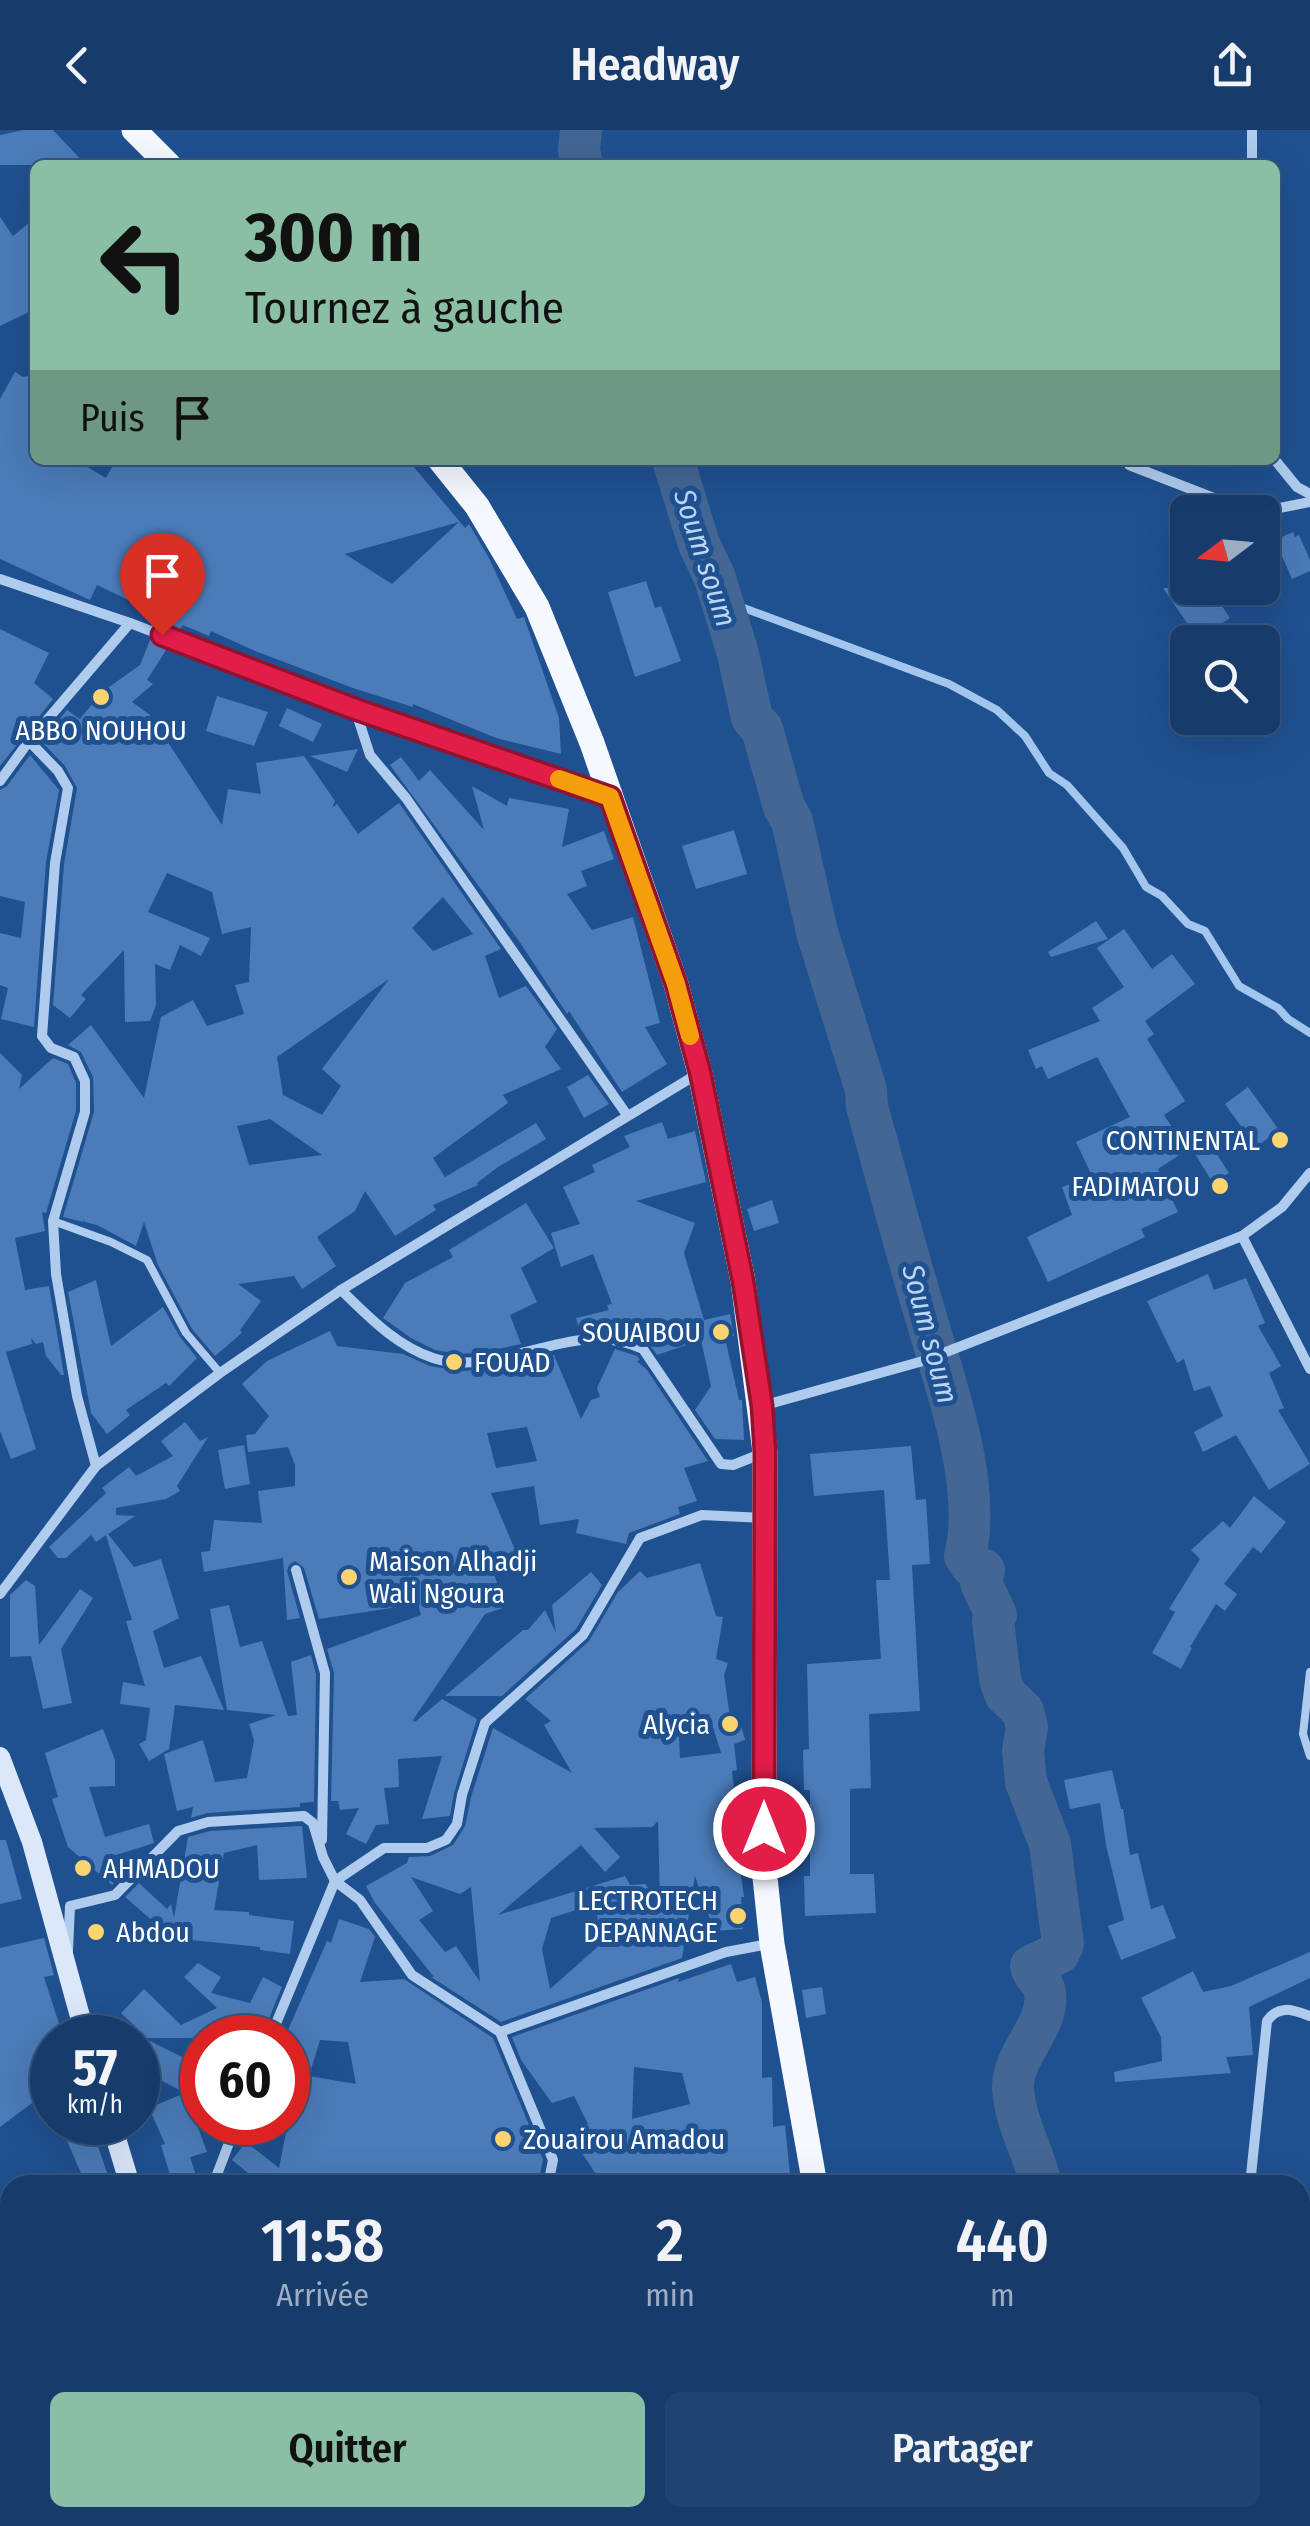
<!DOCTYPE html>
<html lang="fr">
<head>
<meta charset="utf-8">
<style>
	body { margin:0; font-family:"Fira Sans Condensed",sans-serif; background:#204372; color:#f1f3f6; height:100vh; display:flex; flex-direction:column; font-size:38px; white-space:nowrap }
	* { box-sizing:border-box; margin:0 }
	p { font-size:32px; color:#9eadc2 }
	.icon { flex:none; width:55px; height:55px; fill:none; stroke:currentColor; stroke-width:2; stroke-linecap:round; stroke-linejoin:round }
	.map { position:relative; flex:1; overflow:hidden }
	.drawer { position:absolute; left:0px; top:2045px; width:1310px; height:352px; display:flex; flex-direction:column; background:#173c6c; border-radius:30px 30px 0 0; box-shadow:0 10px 40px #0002,0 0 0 2px #36567f }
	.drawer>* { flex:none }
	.top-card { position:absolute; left:30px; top:30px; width:1250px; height:305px; border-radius:15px; box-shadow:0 10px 40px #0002,0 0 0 2px #36567f; background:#8abfa5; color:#111; overflow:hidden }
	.needle { width:65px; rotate:254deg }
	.fabs { position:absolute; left:1170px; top:365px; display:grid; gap:20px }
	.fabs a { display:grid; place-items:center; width:110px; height:110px; border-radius:15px; background:#173c6c; box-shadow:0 10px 40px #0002,0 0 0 2px #36567f; font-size:50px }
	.speed { position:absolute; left:30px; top:1885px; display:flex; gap:20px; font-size:50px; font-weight:700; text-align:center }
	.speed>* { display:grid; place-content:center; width:130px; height:130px; border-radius:50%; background:#173c6c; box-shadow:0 10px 40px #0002,0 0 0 2px #36567f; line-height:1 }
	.speed small { font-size:25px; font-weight:400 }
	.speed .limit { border:15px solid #d22; background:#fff; color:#111 }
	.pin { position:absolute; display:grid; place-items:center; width:85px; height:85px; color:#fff; margin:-102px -42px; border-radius:50% 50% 50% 0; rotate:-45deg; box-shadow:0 0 10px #0007 }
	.pin .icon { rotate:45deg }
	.me { position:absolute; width:110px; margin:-55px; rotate:0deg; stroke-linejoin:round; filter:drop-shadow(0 0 8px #0008) }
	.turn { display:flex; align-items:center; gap:35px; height:210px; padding:0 50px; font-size:45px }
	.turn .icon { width:130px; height:130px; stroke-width:2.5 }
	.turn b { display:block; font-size:70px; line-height:85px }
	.then { display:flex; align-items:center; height:95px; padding:0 50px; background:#0003; gap:20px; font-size:38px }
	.eta { display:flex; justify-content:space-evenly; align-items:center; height:170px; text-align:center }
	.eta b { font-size:60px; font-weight:600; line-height:70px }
	.cta { display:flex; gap:20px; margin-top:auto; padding:20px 50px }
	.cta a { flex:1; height:115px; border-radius:15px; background:#8abfa5; color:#111; font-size:40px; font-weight:600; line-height:115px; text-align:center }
	.cta a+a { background:#204372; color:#f1f3f6 }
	header { display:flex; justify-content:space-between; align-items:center; height:130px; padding:0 50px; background:#173c6c; font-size:45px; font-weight:600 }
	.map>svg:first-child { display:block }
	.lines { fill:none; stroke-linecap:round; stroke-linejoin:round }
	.stream { stroke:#a3c6ef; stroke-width:8 }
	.river { stroke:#436694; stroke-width:42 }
	.building { fill:#4b7cb9; fill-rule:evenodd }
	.service { stroke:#afcbed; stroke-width:8 }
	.minor { stroke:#afcbed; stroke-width:10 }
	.secondary { stroke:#dbe8fa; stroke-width:20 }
	.primary { stroke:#f5f9ff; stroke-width:25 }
	.route-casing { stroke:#92132f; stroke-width:25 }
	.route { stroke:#e11d48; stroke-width:18 }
	.slow { stroke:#f59e0b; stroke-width:18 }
	.poi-dot { fill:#fbd36f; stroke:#1f5090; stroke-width:4 }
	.labels { text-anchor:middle; stroke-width:10; stroke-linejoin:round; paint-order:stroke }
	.poi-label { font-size:28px; fill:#fff; stroke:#1f5090; text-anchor:end }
	.water-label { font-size:30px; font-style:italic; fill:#bbd5f4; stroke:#1f5090 }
</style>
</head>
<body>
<header><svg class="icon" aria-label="back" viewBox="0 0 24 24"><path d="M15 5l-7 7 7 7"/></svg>Headway<svg class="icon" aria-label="share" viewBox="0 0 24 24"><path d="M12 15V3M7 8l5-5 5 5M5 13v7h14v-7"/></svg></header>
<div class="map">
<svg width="1310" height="2396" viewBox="0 0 1310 2396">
	<rect width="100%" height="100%" fill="#1f5090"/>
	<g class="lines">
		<path class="stream" d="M722,470l227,84 48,26 28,26 24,37 18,12 56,63 23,39 16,9 26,28 17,7 34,55 39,22 10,11 22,14"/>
		<g class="river">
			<path d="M581,0l-2,20 3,15"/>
			<path d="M673,330l26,84 16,34 23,76 14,64 10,11 22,78 8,14 25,111 49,158 1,17c19,67 36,134 56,200 20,71 60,176 42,249l6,9 13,5 -3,13 15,32 -3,6 7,58 5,15 18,17 4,16 -4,24 3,31 24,62 13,100 -4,9 -28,13c2,11 12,14 14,26 5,34 -33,62 -32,96 2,35 21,64 28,97"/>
			<path d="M1054,2388l3,8"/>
		</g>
	</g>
	<g class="building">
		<path d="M23,0h30l33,35h-86v-30z"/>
		<path d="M0,87l13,19 22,-18v91l-35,17z"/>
		<path d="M15,242l8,5 12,-2v85l42,1 29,17 10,-18h292l57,68 4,-4 21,36 27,59 7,-2 35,101 2,36 -65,-16 -83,-34v3l-60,-19 -98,-37 -44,-20 -2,5 -26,-11 -5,7 -23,-9 4,-10 -18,-2v-5l-44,-21 -7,15 -90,-41v-160zM459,392l-67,62 -47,-30z"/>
		<path d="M1293,402l2,5 4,-2 11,25v11l-18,8 -17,-39z"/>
		<path d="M1188,447v11h22l20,30 -32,21 -35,-51h9z"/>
		<path d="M646,451l9,27 6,-2 20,55 -46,16 -27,-85z"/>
		<path d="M0,499l49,24 -15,30 19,16 -53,67z"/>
		<path d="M150,510l18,7 -21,33 6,4 -21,18 18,13 72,110 6,-36 33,5 -5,-31 48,-7 31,45 -3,7 5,-4 21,30 41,-31 102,146 -16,7 14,42 27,-12 31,43 -12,18 16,22 -58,26 5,8 -75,55 12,19 91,-54 10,16 -48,28 -21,16 1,2 -45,20 3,5 -41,26 -30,-45 -10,20 -38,26 19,29 -34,23 -8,-13 -56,8 23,17 -21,29 2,3 -27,23 -23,-27 -34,-64 -14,-43 -8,24 -39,-21 -12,-3 -2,-4 1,4 -21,-5 31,-105 -1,-35 -12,-25 -13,-7 23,-20 53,73 17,-81 32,-17 14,26 37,-12 -9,-29 14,-3 2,-55 -29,7 -10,-42 -45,-19 -19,39 62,26 -9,18 -21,-11 -10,25 -15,-6 1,41 -6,16 -25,1 -1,-72 -43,45 5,4 -16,19 -17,-13 11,-141 13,-76 -12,-22 -24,-25 26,-31 13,9 22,-27 38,-27zM443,767l30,37 -40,17 -21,-23zM389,849l-67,90 19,17 -19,29 -39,-20 -6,-38zM270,989l52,36 -73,10 -12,-39z"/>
		<path d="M217,566l51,16 -14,34 -48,-15z"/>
		<path d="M287,578l35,16 -9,18 -34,-16z"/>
		<path d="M358,619l-11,23 -37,-16z"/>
		<path d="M30,625l29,35 -13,72 -12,165 -33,-8 7,-31 -8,-3v-52l21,5 4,-36 -25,-6v-106l7,-4z"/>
		<path d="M401,627l18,24 11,-11 54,60 -12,-44 35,20 2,-8 60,11 -7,38 42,-16 10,28 -33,12 6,15 -20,8 25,36 41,-13 27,106 -15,4 22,37 -45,28 -53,-81 -2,3 -48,-73 -129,-176z"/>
		<path d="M734,700l13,44 -51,15 -14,-43z"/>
		<path d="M1096,791l12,18 -57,18 -3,-5z"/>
		<path d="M1124,799l28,40 20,-15 23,30 -50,37 9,13 -7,5 38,62 -21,14 23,35 -29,19 20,43 -37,17 4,8 -97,45 -21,-45 45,-22 -10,-28 30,-11 -16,-34 54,-25 -33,-60 -49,22 -6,-13 -6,3 -8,-19 72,-29 -8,-13 32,-21 -27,-39z"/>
		<path d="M0,923l22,22 -3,14 34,-31 15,6 8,19v28l-30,102 -4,-1 3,19 -30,7 10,52 24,-4 15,89h-3l-15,-19 -3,-14 -7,2 -5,-6 1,6 -26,8 30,97 -25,10 -11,-28z"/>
		<path d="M588,945l21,29 -25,14 -17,-31z"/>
		<path d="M1248,957l31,43 -23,17 -31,-43z"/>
		<path d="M662,992l6,17 27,-8 11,51 -70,19 59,22 -11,30 20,67 26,-6 4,22 -9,2 14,62h3l2,40 -29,-1 -20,-29 16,-24 -10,-46 -44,15 -10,-14 -28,-9h-39l-4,-14 33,-8 -2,-5 5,-1 -19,-50 -32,13 -10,-34 29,-9 -17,-37 32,-15 -3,-7 38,-18 -6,-11z"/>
		<path d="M1211,1015l18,28 -16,10 -18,-29z"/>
		<path d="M772,1070l7,23 -25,8 -7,-22z"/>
		<path d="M526,1073l28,45 -33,20 16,34 -27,13 11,29 -37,8 -25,2 -24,-4 -24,-12 -28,-20 22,-35 48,-26 -4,-7z"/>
		<path d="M1208,1144l6,16 32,-12 19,45 -7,3 23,40 -12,7 15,35 -6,2 32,54 -41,26 -33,-55 -33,17 -9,-20 29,-16 -13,-30 -16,5 -10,-32 -7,4 -30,-62z"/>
		<path d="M96,1150l15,66 52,-39 17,30 17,21 -28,28 -3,-3 -40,27 4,5 -23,19 -16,-21 -23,-121z"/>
		<path d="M330,1201l7,15 66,8 27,12 28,5 28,-1 68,-15 27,64 10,-19 9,-3 -3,-9 18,-39 22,7 3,4 -3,1 10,9 61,91 -24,7 13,33 -19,6 2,7 -51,19 -3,11 -50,-11 3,-14 -39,6 -6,-39 -43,7 27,64 -26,12 14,38 -21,7 -72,106 2,2 27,-23 35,20 -23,74 -4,23 -28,3 20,-63 -44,3 1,28 -15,1 5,36 -13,1 -10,19 -20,-10 13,-26 -19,2 -2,-9h-7l3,-128 -7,-24 94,-34 -3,-11 -99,15 -15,-51 -9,-7 -6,4 -2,6 13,47 -13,2 -4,-62 -79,14 -3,-20 9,-1 4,-31 48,3 -4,-32 37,-5v-21l-7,-18 -40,5 -2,-17 9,-1 14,-18 -27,-32 25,-23zM527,1297l10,34 -41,7 -9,-35z"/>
		<path d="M185,1292l15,19 8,-4 -31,49 3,5 -14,8 -50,9v7l19,1 -27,18 26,33 27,-8 18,59 -26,13 11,37 37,-12 23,54 -49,-5 -6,44 -20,12 -10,-17 7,-4 4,-32 -30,-4 3,-22 22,4 -19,-65 6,-1 -26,-85 -10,7 -5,-7 -25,23h-8l-9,-11 57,-54 -4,-5 27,-21 7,9 37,-20 -12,-15z"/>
		<path d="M244,1315l6,39 -25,5 -7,-39z"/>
		<path d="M911,1316l5,54 10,-1 4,65 -18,1 8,146 -51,3 2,74 -21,1v85h24l2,39 -71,3 -1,-40h6v-86h-6l-1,-40 6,-1 -2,-85 74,-5 -5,-79h14l-6,-90 -70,6 -4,-42z"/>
		<path d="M1254,1366l32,26 -25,31 -8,-6 -29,37 13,10 -12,17 -9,-7 -26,43 2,1 -11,21 -29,-16 23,-41 -6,-3 31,-50 -9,-9 32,-29 7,7z"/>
		<path d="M700,1433l16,53 7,1 -7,42 12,4 -4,12 7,50 9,-3 5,18 -11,4 3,26 -5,1 10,82 -4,1 6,43h-3l2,32 -29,2 -19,-55 -13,82 -181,64 -70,-45h3l-59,-74 -9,-17 41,-23 2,-6 21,-1 23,-11 12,-19 6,-29 22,-69 79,45 -28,-48 7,-4 -26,-22 64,-58 29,-49 22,-21 7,7zM709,1584l12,39 -41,5 -2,-41zM658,1691l2,80 -15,-17 -15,1 -5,-9 -127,39 83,-70 24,27 15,-15 -26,-29 58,-1zM411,1747l49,17 11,-7 9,95 -24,-36 -11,6 -26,-32 14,-9zM595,1774l7,39 -52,46 -8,-40 9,-31z"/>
		<path d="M591,1442l11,13 -26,44 -74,67h-57l78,-66h5l17,-20 11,23 -4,-28z"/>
		<path d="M26,1450l9,6 4,59 41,-56 13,9 -32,51 11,54 -29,6 -12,-53 -21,1v-62z"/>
		<path d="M229,1475l11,42 22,-6 26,75 9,-1 -6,-53 20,-7 5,19 -2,128 -14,1v4l-93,6 -16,5 2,-11 -16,4 -13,-57 39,-14 12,42 32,-4 7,-38 -5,-16 27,-9 -49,-5 -17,-101z"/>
		<path d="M103,1599l12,31v26l-26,1 16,50 44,-13 5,19 -44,14 16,15 -14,13 -44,-38 -16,-48 6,-2 -13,-44z"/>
		<path d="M1112,1640l9,39h2l7,46 8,-2 13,56 12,-4 13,33 -55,22 -13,-34 16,-6 -18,-75 -6,-42 -30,6 -6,-29z"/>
		<path d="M302,1696l5,52 -48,2 -2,-35 -33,8 -10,57 35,2v3l45,6 -4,33 -30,-4v-3l-80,-8 2,8 -9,-8h-34l15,-17 -29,-25 14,-14 28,26 4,-5 3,14 14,-81 22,-6z"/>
		<path d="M0,1710h6l16,59 -22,5z"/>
		<path d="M339,1789l30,10 6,8 -15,45 44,-3 89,59 50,121 -5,26h-295l5,-12 -16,-13 14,-18 33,26 9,-46v-92l39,-89 4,2zM320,1910l28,2 8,42 -47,-8z"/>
		<path d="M44,1808l10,37 -10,2 17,53 -9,2v56l-52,39v-179z"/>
		<path d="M1310,1822v26l-61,29 4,48 -27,2 5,16 -116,9 -1,-10 48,-11 -1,-24 -20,-39 52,-27 10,21 28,-6z"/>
		<path d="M198,1833l23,14 -10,16 39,10 13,-26 19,10 -21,51h-117l58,29v17l-11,25 16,43 -17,5 9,28h-26l-12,-40 4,-1 -16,-36 36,-15 -47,-25v-39l-17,-16 23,-24 37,36 36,-17 -33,-31z"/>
		<path d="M731,1834l6,18 18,-5 7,25v76l10,-1 1,50 12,-2 6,60h-188l-21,-32 5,-3 -12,-16 13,-10 -14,-28 -22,7 -31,-43 -9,-23 167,-59 -1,4zM634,1937l48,6 8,31 -58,15z"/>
		<path d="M822,1857l4,27 -20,4 -4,-28z"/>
		<path d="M59,1992h31l21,63h-25z"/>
	</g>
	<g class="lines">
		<g class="service">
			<path d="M53,1091l58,21 36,18 39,73 34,40"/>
			<path d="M1310,1542l-7,62 7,22"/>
		</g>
		<g class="minor">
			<path d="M1252,35v-35"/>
			<path d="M1275,330l22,27 13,7"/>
			<path d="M1129,335l113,44 17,3 51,-10"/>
			<path d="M0,449l130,44 225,86 251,87"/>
			<path d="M355,579l15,46 36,43 221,317"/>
			<path d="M29,611l29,30 10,17 -13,75 -13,173 9,12 23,9 11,24v31l-32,109 3,53 21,122 19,70"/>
			<path d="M0,651l29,-40 101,-118"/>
			<path d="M1242,1106l68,133"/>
			<path d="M341,1160c27,26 55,56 92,68 68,22 140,-43 210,-9l78,115 12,1 30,-12"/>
			<path d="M762,1276l161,-45 319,-125 40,-29 28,-34"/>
			<path d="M296,1440l29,103 -3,167"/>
			<path d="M0,1464l96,-128 124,-93 121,-83 358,-217"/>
			<path d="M68,1821l2,-45 45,-11 63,-64 30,-9 96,-6 9,7 10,34 12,24 25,19 52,75 88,57 226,-80 43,-8"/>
			<path d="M500,1902l53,128 -5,25"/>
			<path d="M270,1908l65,-157 49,-33h43l19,-8 11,-16 5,-29 23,-72 98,-88 57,-97 62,-23 62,3"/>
			<path d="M213,2055l24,-63"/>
			<path d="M1250,2055l17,-164c12,-17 26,-11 43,-5"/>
			<path d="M0,2302l10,-1"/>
			<path d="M1300,2363l10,-1"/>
			<path d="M229,2388l3,8"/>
			<path d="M597,2388l42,8"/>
			<path d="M825,2392l69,3 94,-7"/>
			<path d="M665,2396v-8"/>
		</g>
		<g class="secondary">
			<path d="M0,1627l32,85 54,196"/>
			<path d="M111,1992l19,63"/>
			<path d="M175,2396l3,-8"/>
		</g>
		<g class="primary">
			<path d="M134,0l35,35"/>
			<path d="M440,330l37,46 60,101 55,136 84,241 24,89 43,208 22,171 -1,416 8,76 43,241"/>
			<path d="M820,2396l2,-8"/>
		</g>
	</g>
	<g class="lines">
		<defs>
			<path id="route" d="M162,505l193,74 255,88 66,187 24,88 43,209 19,125 3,46 -1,377"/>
		</defs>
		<use href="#route" class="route-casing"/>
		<use href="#route" class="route"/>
		<path class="slow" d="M559,649l51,18 66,187 14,52"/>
	</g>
	<g class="poi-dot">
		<circle cx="101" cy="567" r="10"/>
		<circle cx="1280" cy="1010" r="10"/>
		<circle cx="1220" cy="1056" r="10"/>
		<circle cx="721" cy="1202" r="10"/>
		<circle cx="454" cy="1232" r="10"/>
		<circle cx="349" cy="1447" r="10"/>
		<circle cx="730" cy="1594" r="10"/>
		<circle cx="83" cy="1738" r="10"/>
		<circle cx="738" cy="1786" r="10"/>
		<circle cx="96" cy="1802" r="10"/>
		<circle cx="503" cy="2009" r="10"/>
	</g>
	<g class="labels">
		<g class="poi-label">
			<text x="101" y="610" text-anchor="middle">ABBO NOUHOU</text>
			<text x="1260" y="1020">CONTINENTAL</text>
			<text x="1200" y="1066">FADIMATOU</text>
			<text x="701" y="1212">SOUAIBOU</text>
			<text x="474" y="1242" text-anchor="start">FOUAD</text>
			<text x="369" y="1441" text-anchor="start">Maison Alhadji<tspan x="369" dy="32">Wali Ngoura</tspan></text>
			<text x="710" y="1604">Alycia</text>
			<text x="103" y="1748" text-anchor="start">AHMADOU</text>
			<text x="718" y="1780">LECTROTECH<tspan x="718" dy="32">DEPANNAGE</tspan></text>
			<text x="116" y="1812" text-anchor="start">Abdou</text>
			<text x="523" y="2019" text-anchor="start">Zouairou Amadou</text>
		</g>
		<g class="water-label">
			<text transform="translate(705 428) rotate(72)" y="10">Soum soum</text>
			<text transform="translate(930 1204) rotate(75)" y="10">Soum soum</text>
		</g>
	</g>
</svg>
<div class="fabs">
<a><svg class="needle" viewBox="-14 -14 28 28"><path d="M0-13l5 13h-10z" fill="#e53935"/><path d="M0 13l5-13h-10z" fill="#9eadc2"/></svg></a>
<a><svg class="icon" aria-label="search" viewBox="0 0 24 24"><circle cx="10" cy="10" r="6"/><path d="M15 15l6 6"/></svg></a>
</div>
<div class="speed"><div>57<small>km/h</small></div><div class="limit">60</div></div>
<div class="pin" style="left:162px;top:505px;background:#d93025"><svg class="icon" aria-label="arrive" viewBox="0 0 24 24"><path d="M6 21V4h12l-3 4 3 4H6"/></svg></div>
<svg class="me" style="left:764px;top:1699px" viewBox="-20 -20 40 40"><circle r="17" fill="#e11d48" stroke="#fff" stroke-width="3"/><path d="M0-11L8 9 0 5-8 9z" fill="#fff"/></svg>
<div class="top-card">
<div class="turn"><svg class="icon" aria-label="left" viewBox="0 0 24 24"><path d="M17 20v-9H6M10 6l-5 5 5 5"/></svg><div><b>300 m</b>Tournez à gauche</div></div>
<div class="then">Puis<svg class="icon" aria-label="arrive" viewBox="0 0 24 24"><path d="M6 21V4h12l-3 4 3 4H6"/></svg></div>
</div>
<section class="drawer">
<div class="eta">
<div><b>11:58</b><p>Arrivée</p></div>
<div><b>2</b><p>min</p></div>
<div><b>440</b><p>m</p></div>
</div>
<div class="cta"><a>Quitter</a><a>Partager</a></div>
</section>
</div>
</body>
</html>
